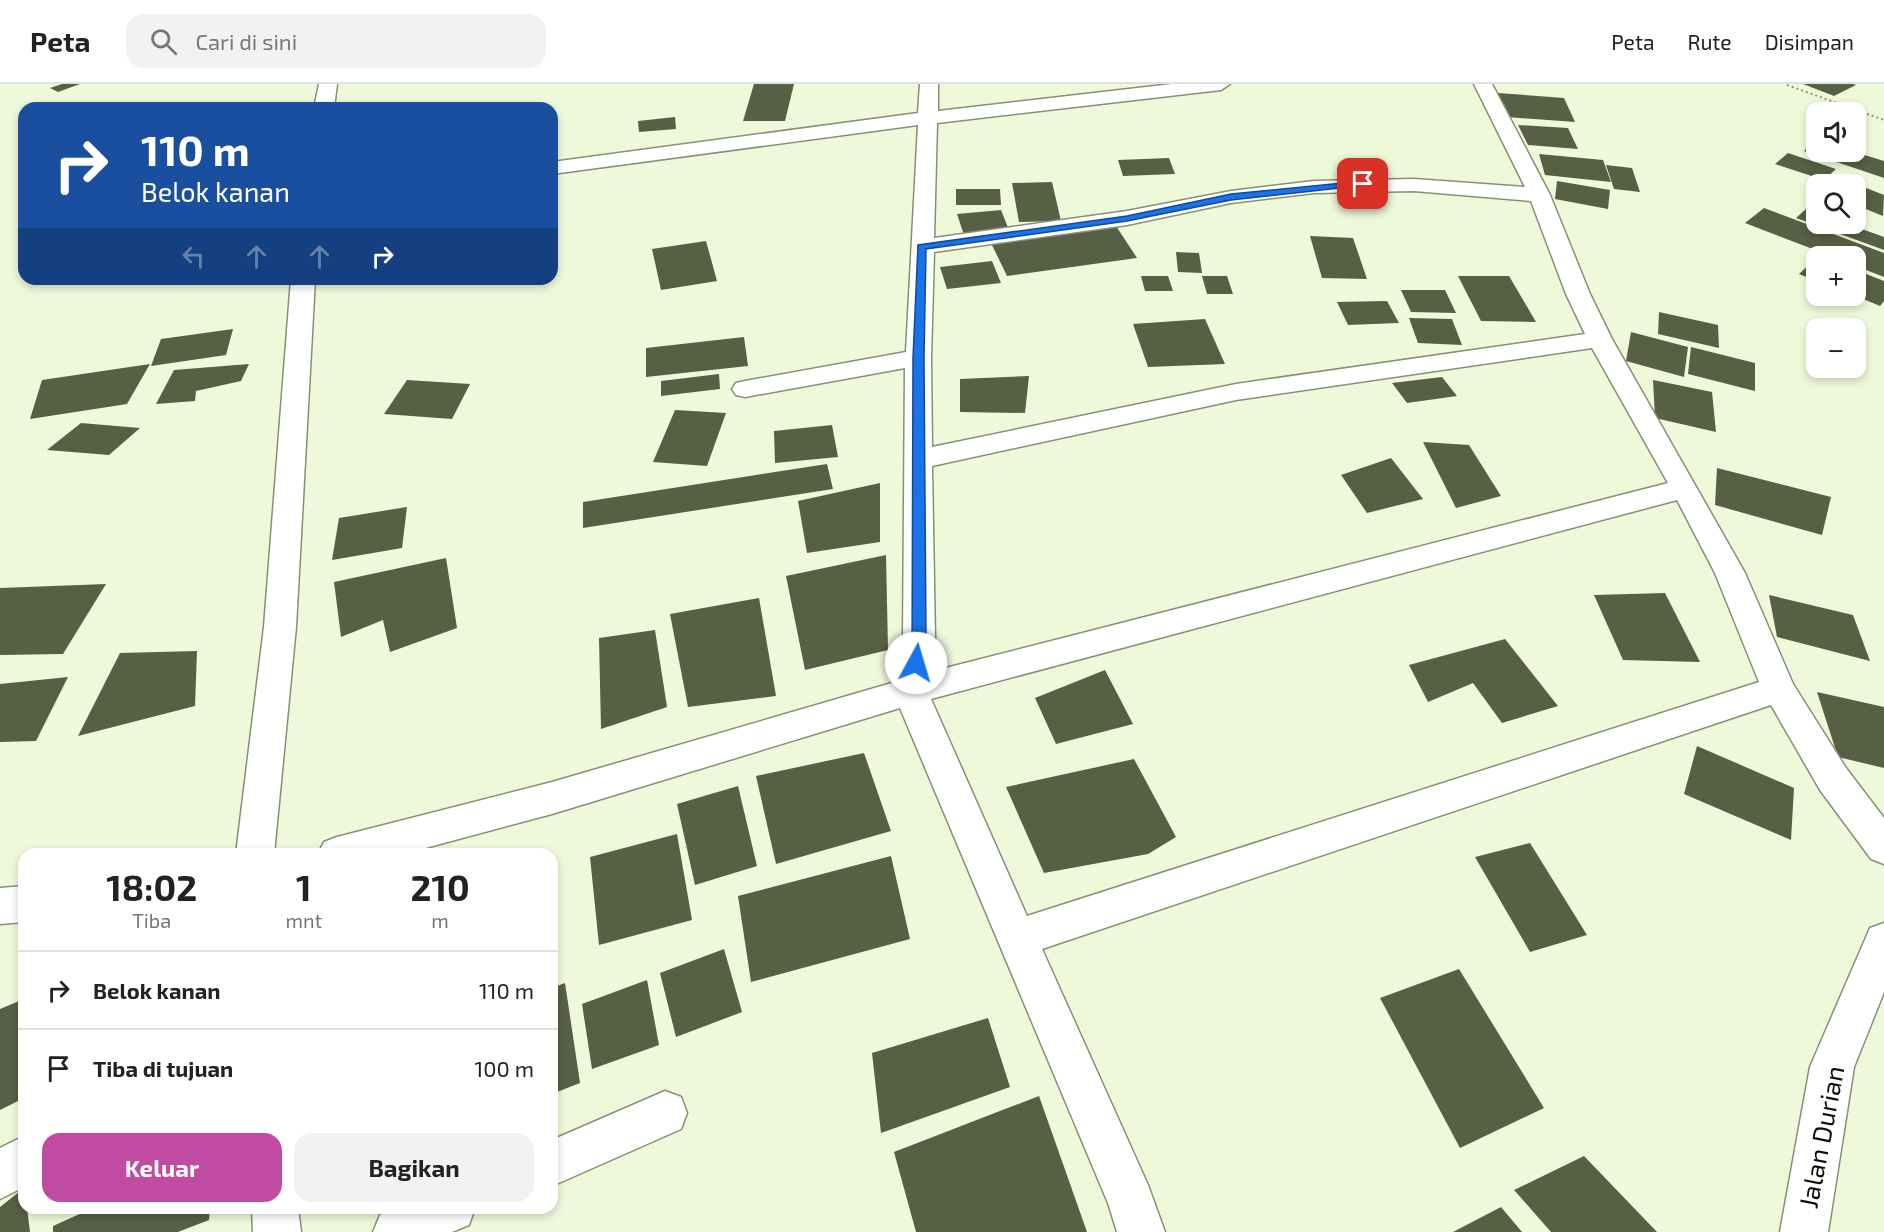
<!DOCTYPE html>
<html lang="id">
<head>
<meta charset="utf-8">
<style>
	body { margin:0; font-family:"Exo 2",sans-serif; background:#f2f2f2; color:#222; height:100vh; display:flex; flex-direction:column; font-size:22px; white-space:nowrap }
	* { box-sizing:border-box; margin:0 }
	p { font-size:20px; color:#767676 }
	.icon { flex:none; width:33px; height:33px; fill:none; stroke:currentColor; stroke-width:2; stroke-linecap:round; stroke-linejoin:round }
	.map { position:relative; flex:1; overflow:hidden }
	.panel { position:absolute; left:18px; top:764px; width:540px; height:366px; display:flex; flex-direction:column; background:#fff; border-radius:18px; box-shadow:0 3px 9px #0003 }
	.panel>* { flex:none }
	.top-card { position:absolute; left:18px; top:18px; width:540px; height:183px; border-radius:18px; box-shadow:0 3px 9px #0003; background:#1a4fa0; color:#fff; overflow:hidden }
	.buttons { position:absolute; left:1806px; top:18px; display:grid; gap:12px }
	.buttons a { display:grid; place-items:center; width:60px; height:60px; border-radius:12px; background:#fff; box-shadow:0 3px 9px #0003; font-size:30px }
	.pin { position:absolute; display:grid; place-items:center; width:51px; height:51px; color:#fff; margin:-26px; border-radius:12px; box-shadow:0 3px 9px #0006 }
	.me { position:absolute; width:66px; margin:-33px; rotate:6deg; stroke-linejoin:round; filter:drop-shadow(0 0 4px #0008) }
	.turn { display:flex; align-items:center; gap:21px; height:126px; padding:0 24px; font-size:27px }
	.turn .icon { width:78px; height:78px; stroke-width:2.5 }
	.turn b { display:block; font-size:42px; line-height:51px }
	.lanes { display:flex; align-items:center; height:57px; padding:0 24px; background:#0003; justify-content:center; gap:30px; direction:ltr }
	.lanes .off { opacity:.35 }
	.eta { display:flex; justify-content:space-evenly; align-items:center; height:102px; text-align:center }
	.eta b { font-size:36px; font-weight:700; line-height:42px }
	.action { display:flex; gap:12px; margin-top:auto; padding:12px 24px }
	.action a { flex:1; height:69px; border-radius:18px; background:#c14ba2; color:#fff; font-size:24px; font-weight:700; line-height:69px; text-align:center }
	.action a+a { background:#f2f2f2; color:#222 }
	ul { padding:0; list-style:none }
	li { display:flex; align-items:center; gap:18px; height:78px; padding:0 24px; border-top:2px solid #e0e0e0 }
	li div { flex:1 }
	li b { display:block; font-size:22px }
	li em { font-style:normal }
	header { display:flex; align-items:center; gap:36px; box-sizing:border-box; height:84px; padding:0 30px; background:#fff; border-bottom:2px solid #e0e0e0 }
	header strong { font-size:28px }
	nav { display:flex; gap:33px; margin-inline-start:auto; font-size:21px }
	.search { width:420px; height:54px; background:#f2f2f2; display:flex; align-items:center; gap:15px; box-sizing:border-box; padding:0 21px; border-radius:18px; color:#767676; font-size:22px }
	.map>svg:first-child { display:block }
	.building { fill:#575f45 }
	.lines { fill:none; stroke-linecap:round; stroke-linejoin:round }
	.minor-casing { stroke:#879074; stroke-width:3 }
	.path { stroke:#8c947e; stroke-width:2; stroke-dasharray:2 3; stroke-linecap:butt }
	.minor { fill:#fff; fill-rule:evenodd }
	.route { fill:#1a73e8; stroke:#114b97; stroke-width:1.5 }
	.labels { text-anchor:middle; stroke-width:6; stroke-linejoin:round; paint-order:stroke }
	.near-street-label { font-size:26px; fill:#0d1006; stroke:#fff }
</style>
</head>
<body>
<header>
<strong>Peta</strong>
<div class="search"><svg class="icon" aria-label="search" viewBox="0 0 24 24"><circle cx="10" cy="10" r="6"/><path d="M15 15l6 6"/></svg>Cari di sini</div>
<nav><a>Peta</a><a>Rute</a><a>Disimpan</a></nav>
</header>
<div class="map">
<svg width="1884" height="1148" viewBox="0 0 1884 1148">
	<rect width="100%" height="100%" fill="#eef9da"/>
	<g class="building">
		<path d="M62,0h18l-22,8 -8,-4z"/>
		<path d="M754,0h40l-9,37h-42z"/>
		<path d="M1803,0h50l3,1 -22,11z"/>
		<path d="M1498,9l66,5 11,24 -69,-5z"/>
		<path d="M675,33l1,12 -37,3 -1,-11z"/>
		<path d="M1518,41l50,3 10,21 -50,-4z"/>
		<path d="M1816,55v13h39l29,9v17l-80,-27z"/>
		<path d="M1788,69l48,16 -12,11 -49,-16z"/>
		<path d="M1539,70l64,6 8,22 -66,-7z"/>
		<path d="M1169,74l6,16 -52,2 -5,-16z"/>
		<path d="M1606,81l26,3 8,24 -26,-3z"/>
		<path d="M1557,97l53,9 -2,19 -53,-10z"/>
		<path d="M1052,98l9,39 -42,1 -7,-39z"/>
		<path d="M1856,100l28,11 -1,21 -27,-11z"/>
		<path d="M956,105h44l1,16h-45z"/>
		<path d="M1764,124l120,45v24l-28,-11v-10h-25l-86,-33z"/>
		<path d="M1806,125l10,3v12h32l36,13v13l-88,-32z"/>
		<path d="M1001,126l8,20 -45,5 -7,-21z"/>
		<path d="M1116,142l21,32 -130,18 -16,-33z"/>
		<path d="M1310,152l43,2 14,41 -45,-1z"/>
		<path d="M706,157l11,40 -56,9 -9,-41z"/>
		<path d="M1176,168l23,1 3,20 -24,-1z"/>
		<path d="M1816,174v23l-17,-7z"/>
		<path d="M992,177l9,22 -54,6 -7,-22z"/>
		<path d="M1856,186l28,11v20l-4,5 -24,-10z"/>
		<path d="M1141,192h27l5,15h-28z"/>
		<path d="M1202,192h25l6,18h-26z"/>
		<path d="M1458,192h51l27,46 -55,-1z"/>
		<path d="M1401,206h44l11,23 -45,-1z"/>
		<path d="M1387,217l12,22 -51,2 -11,-23z"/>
		<path d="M1659,228l59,13 1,23 -61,-14z"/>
		<path d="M1409,234l43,1 10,26 -44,-2z"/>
		<path d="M1205,235l20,45 -77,3 -15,-43z"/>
		<path d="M233,245l-7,26 -75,11 10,-27z"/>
		<path d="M1631,248l57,15 -4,30 -58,-16z"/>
		<path d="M744,253l4,29 -102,11v-29z"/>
		<path d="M1691,263l64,16v28l-67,-17z"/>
		<path d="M150,280l-23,40 -97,15 12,-39z"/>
		<path d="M249,280l-8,17 -45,10 -1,10 -39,3 18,-34z"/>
		<path d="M719,290l1,15 -59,7v-15z"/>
		<path d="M1029,292l-4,37 -65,-1v-33z"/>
		<path d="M1442,293l15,19 -50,7 -15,-20z"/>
		<path d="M407,296l63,4 -18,35 -68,-5z"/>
		<path d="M1653,296l59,12 4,40 -61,-14z"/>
		<path d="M675,326l51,3 -19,53 -54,-4z"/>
		<path d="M81,339l59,5 -31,27 -62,-5z"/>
		<path d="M832,341l6,32 -63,6 -1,-32z"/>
		<path d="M1423,358l46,3 32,51 -45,12z"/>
		<path d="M1391,374l32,41 -56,14 -26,-38z"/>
		<path d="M827,380l6,25 -250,39v-26z"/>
		<path d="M1717,384l114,29 -9,38 -107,-30z"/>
		<path d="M880,399v59l-73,11 -9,-52z"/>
		<path d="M407,423l-5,41 -70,12 7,-42z"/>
		<path d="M886,471l2,95 -83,20 -19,-94z"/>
		<path d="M446,474l11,70 -67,24 -7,-32 -42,17 -7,-55z"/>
		<path d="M106,500l-43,70 -63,1v-67z"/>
		<path d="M1665,509l35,69 -77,-2 -29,-65z"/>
		<path d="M1769,511l84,20 17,46 -93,-24z"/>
		<path d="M759,514l17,98 -88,11 -18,-93z"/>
		<path d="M655,546l12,77 -66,22 -2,-91z"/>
		<path d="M1505,555l53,67 -56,17 -29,-40 -45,19 -19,-37z"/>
		<path d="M197,567l-2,55 -117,30 42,-83z"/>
		<path d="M1105,586l28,54 -77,20 -21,-46z"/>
		<path d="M68,593l-32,64 -36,1v-58z"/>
		<path d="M1817,608l67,15v61l-46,-11z"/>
		<path d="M1697,662l97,42 -3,52 -107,-46z"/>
		<path d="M864,669l27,78 -115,33 -20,-88z"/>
		<path d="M1134,675l42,78 -28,17 -104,19 -38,-86z"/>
		<path d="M738,702l19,80 -62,19 -18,-81z"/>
		<path d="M677,750l15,86 -93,25 -9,-88z"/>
		<path d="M1530,759l57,92 -57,17 -55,-95z"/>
		<path d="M891,772l19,83 -159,43 -13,-86z"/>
		<path d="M724,865l18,63 -66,25 -16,-64z"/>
		<path d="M1459,885l85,139 -84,40 -80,-150z"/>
		<path d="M647,896l12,65 -67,24 -10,-65z"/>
		<path d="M565,899l15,100 -28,11v-106z"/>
		<path d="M24,915v99l-24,12v-101z"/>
		<path d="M988,934l22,69 -129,46 -9,-80z"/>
		<path d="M1039,1012l48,136h-171l-22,-80z"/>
		<path d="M1584,1072l73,76h-106l-37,-42z"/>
		<path d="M24,1104v20h3l3,24h-30v-25z"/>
		<path d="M1501,1123l21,25h-69z"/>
		<path d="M93,1124h117l-1,12 -31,12h-125v-6z"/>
	</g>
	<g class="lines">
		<defs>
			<g id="minor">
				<path d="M319,0h18l-3,24h-20z"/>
				<path d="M920,0h18v27l234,-27h58l-9,6 -284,33 -3,115 193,-27 104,-20 83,-10 100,-2 111,8 -51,-103h18l58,111 40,99 22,45 133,234 48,111 53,84 38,50v46l-13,-5 -51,-69 -49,-85 -729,244 106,236 17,47h-48l-9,-29 -208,-495 -348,106 -149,40h-85l6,-12 13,-5 215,-55 343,-100 8,-43 2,-271 -160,29 -9,-2 -4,-6 4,-6 9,-2 161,-29 12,-227 -366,49v-12l366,-49zM1414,107l117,10 35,93 19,40 -349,50 -304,63 -1,-89 3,-106 193,-27 104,-22 83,-10zM1592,264l76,135 -738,189 5,-33 -3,-173 304,-66zM1677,416l38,73 44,109 -732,234 -96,-217z"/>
				<path d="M291,195h24l-19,348 -22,227h-38l28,-227z"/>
				<path d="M24,802v36l-24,2v-36z"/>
				<path d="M1884,839v69l-30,75 -26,165h-48l30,-165 60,-139z"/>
				<path d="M665,1007l16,6 6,16 -6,16 -129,57v-46z"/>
				<path d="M24,1052v51l-24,12v-51z"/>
				<path d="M252,1124h46l3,24h-48z"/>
				<path d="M398,1124h77l-6,17 -17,7h-79l7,-17z"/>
			</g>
		</defs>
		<use href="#minor" class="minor-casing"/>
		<path class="path" d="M1787,1l97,35"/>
		<use href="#minor" class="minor"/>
	</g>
	<path class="route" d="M1363,97l4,3 -1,1 -135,15 -104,21 -201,28 -2,109 2,281 -3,24 -7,5 -4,-1 1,-309 5,-113 209,-29 104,-22z"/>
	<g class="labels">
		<g class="near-street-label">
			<text transform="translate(1822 1053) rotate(-79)" y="9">Jalan Durian</text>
		</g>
	</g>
</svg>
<div class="buttons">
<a><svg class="icon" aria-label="sound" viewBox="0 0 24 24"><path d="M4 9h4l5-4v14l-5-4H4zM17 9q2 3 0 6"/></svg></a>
<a><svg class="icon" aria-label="search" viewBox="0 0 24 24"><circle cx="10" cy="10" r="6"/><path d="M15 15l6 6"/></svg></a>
<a>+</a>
<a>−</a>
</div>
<div class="pin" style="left:1363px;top:100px;background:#d93025"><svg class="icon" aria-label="arrive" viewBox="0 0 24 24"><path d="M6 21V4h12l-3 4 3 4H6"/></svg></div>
<svg class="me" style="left:916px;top:579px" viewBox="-20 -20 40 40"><circle r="19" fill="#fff"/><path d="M0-13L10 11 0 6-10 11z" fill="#1a73e8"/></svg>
<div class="top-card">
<div class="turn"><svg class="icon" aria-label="right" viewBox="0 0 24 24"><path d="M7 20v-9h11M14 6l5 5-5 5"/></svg><div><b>110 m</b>Belok kanan</div></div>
<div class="lanes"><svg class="icon off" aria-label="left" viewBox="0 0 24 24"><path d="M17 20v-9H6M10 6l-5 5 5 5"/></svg><svg class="icon off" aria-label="ahead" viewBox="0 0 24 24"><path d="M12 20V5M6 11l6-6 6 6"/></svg><svg class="icon off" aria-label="ahead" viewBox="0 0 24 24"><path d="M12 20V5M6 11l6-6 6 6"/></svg><svg class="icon" aria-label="right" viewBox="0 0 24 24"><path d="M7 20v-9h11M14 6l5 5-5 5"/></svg></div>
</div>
<section class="panel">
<div class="eta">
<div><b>18:02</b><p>Tiba</p></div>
<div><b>1</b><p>mnt</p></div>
<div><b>210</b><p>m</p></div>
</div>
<ul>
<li><svg class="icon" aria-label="right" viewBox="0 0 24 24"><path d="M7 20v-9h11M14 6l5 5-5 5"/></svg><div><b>Belok kanan</b></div><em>110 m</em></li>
<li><svg class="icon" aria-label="arrive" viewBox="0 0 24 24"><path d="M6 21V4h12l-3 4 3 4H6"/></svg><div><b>Tiba di tujuan</b></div><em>100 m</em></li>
</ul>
<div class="action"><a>Keluar</a><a>Bagikan</a></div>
</section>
</div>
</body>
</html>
